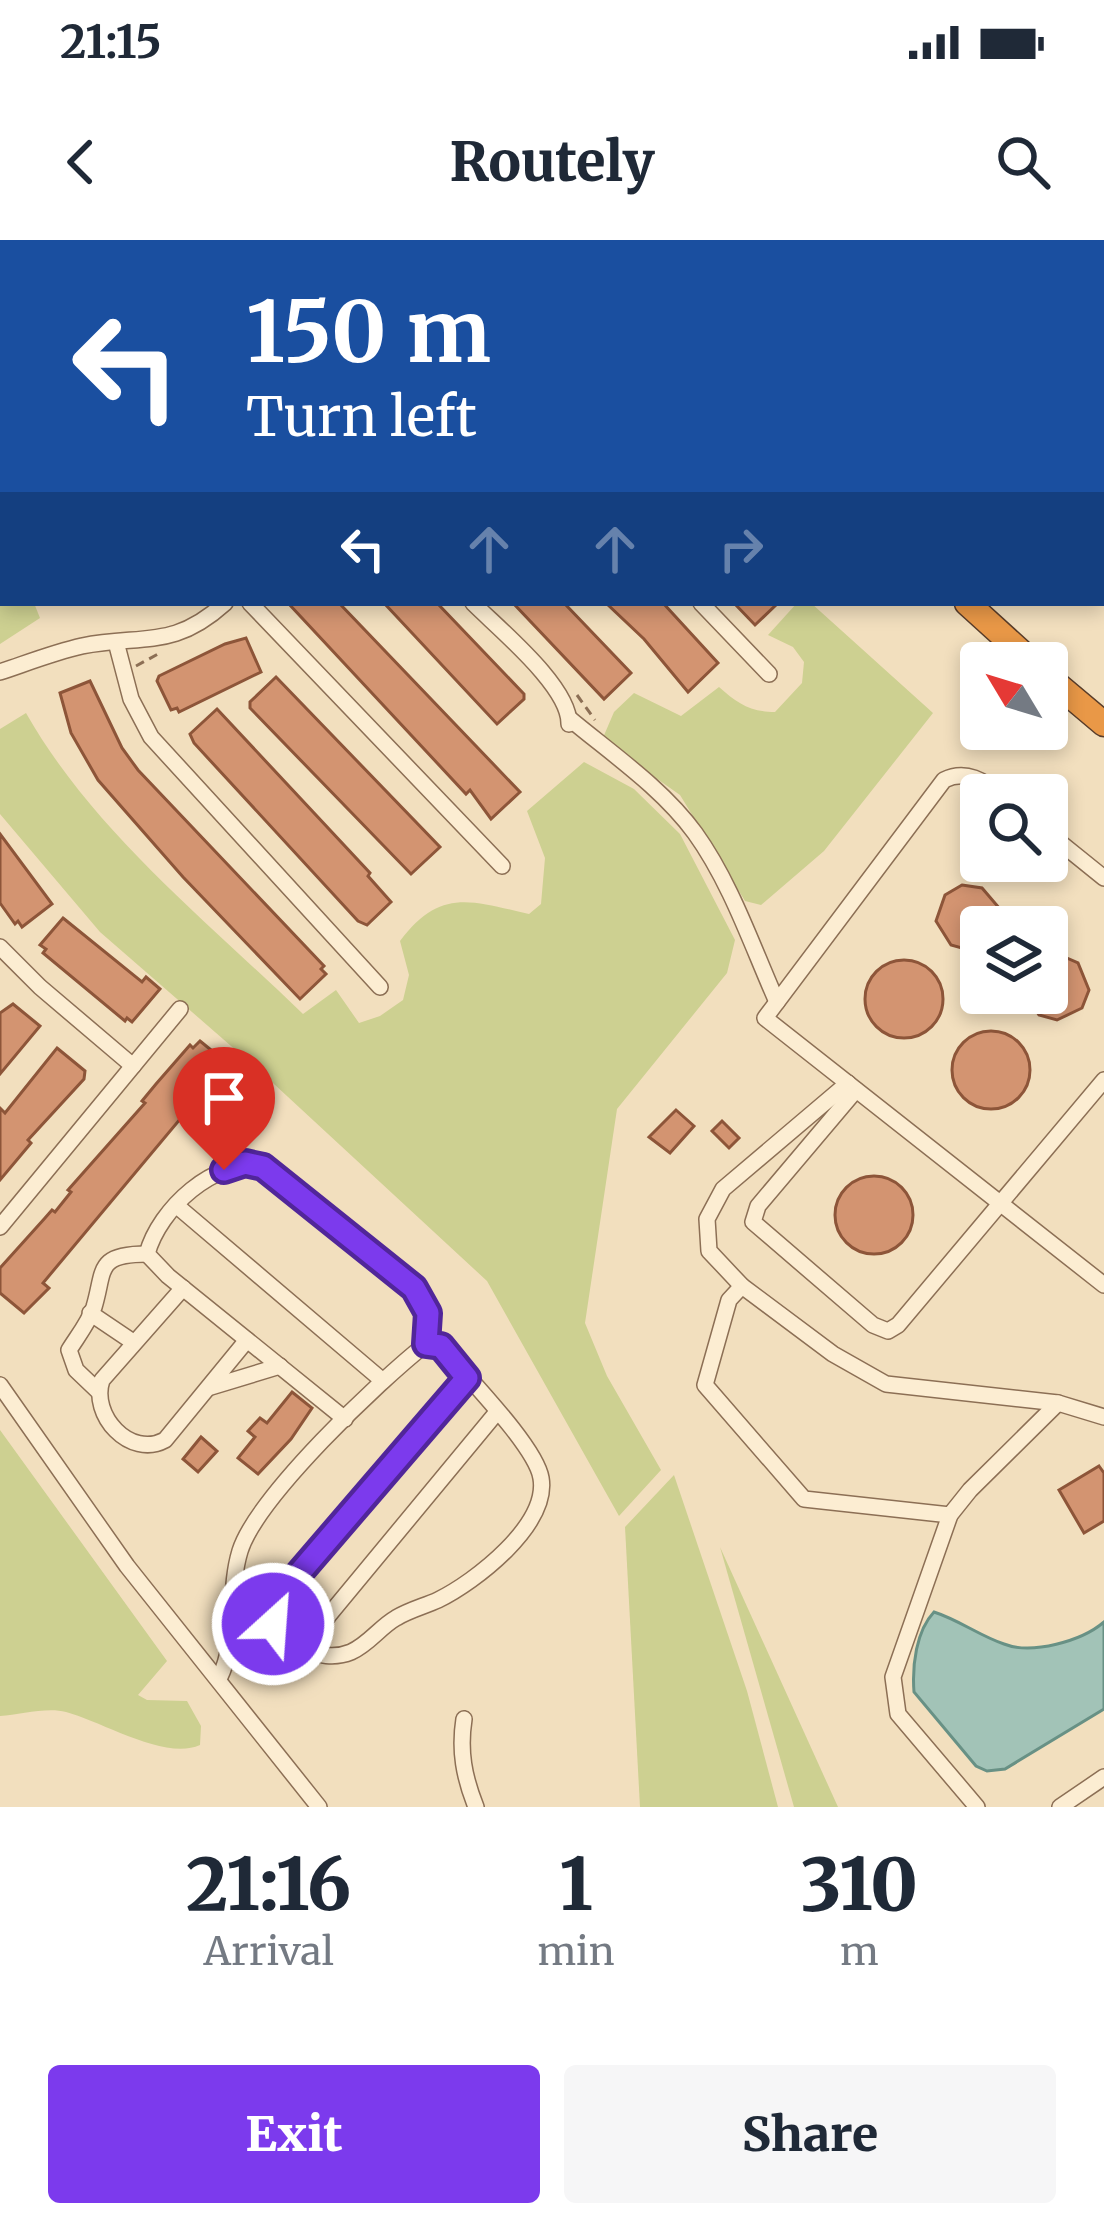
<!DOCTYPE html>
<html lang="en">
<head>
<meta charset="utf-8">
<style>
	body { margin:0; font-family:Merriweather,serif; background:#f6f6f7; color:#1f2937; height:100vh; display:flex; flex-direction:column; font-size:45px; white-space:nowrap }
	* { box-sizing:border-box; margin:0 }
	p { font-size:39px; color:#747a83 }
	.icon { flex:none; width:66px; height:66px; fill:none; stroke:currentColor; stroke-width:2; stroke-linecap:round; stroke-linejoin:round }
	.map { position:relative; height:1567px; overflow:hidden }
	.sheet { display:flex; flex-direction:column; background:#fff; flex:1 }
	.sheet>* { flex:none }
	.top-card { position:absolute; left:0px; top:0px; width:1104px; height:366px; box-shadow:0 6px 18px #0003; background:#1a4fa0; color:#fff; overflow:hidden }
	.needle { width:78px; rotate:308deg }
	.tools { position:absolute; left:960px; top:402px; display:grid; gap:24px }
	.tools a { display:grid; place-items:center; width:108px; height:108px; border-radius:12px; background:#fff; box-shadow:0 6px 18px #0003; font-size:60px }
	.pin { position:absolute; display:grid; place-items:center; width:102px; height:102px; color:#fff; margin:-123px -51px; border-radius:50% 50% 50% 0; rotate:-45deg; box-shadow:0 0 12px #0007 }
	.pin .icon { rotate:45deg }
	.me { position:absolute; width:132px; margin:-66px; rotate:26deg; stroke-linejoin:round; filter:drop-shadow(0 0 9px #0008) }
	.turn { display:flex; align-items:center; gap:42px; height:252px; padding:0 48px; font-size:54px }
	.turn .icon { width:156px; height:156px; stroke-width:2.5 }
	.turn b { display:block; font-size:84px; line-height:102px }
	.lanes { display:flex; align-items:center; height:114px; padding:0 48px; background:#0003; justify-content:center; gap:60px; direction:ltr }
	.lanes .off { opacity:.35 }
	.eta { display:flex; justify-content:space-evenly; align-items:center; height:204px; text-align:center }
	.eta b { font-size:72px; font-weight:800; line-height:84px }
	.button { display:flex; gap:24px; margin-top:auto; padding:24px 48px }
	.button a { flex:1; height:138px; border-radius:12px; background:#7c3aed; color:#fff; font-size:48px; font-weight:800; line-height:138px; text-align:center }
	.button a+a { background:#f6f6f7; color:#1f2937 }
	.status { display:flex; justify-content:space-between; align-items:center; height:84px; padding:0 60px; background:#fff; direction:ltr }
	.status svg { height:33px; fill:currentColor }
	header { display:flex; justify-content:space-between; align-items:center; height:156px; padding:0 48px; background:#fff; font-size:54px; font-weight:800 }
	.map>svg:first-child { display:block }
	.green { fill:#cdd091 }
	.water { fill:#a2c3b7; stroke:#689185; stroke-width:3 }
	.building { fill:#d39471; stroke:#8d5539; stroke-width:3 }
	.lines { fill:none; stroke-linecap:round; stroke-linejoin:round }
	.minor-casing { stroke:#8c6f55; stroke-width:18 }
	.highway-casing { stroke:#593d2a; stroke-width:27 }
	.path { stroke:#8c6f55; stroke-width:3; stroke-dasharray:9 6; stroke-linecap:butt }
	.minor { stroke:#fcedd2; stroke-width:15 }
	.highway { stroke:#e99847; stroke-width:24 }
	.route-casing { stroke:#51269a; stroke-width:30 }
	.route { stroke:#7c3aed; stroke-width:21 }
</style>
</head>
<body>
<div class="status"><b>21:15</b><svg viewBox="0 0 49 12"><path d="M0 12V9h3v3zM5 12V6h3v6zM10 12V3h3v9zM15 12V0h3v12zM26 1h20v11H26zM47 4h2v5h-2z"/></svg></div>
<header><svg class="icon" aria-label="back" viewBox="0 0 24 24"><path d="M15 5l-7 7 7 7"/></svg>Routely<svg class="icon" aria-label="search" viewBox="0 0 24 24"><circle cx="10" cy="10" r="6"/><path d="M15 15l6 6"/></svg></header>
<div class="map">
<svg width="1104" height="1567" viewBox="0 0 1104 1567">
	<rect width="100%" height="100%" fill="#f2dfbe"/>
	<g class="green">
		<path d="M0,280l3,83h31l6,15 -40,26z"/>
		<path d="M797,363h14l122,110 -109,138 -63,54 -16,-4 -65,-106 -78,-55 12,-28 20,-19 47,23 38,-29c18,16 31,25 56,25l27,-29 2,-21 -11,-15 -25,-12z"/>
		<path d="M26,473c67,118 181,208 277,301l33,-24 23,33 21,-7 23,-16 6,-25 -9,-34c40,-54 72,-40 129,-27l12,-10 4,-46 -18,-47 57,-49 50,27 46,45 55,106 -8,33 -110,136 -32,214 22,53 54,94 -42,46 -132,-235 -226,-209 -161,-140 -100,-118v-85z"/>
		<path d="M0,1190l167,231 -29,34 9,5 40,1 14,25 -1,19c-35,16 -99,-24 -134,-33 -20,-5 -46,3 -66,4z"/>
		<path d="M674,1235l73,216 31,116h-138l-15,-280z"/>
		<path d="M720,1307l118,260h-44z"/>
	</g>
	<path class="water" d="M934,1372c25,8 46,24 70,32 28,11 78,-3 100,-22v87l-99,60 -18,2 -11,-5 -62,-74c-2,-26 2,-61 20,-80z"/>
	<g class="building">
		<path d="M288,363h51l181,189 -29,27 -21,-29 -4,4z"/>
		<path d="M384,363h53l87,91v5l-27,25z"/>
		<path d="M513,363h51l67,70 -27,26z"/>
		<path d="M606,363h57l55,60 -30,29 -44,-53z"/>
		<path d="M734,363h44l-23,22z"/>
		<path d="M246,398l15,34 -82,40 -2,-4 -6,2 -14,-29 2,-5 66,-32z"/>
		<path d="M276,437l164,170 -29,27 -161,-166v-6z"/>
		<path d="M90,441l32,67 16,22 186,196 -3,3 5,5 -26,25 -117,-122 -85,-97 -27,-47 -11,-40z"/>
		<path d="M217,469l153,164 -2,3 23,26 -24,23 -9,-4 -164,-178 -4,-9z"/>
		<path d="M0,594l52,70 -30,23 -4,-6 -3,3 -15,-21z"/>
		<path d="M962,645l20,3 18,21 -1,18h-18v21l-12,2 -18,-5 -15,-24 9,-26z"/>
		<path d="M63,678l79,64 4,-5 14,12 -28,33 -5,-4 -2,3 -82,-68 3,-4 -6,-4z"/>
		<path d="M1060,715l18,8 11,27 -7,18 -25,12 -18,-5 -14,-22h22v-37z"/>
		<circle cx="904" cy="759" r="39"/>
		<path d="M13,764l27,22 -40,48v-61z"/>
		<circle cx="991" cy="830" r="39"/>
		<path d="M200,801l27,22 -184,220 6,5 -25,25 -24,-20v-25l45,-50 7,-8 3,2 16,-20 -3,-2 77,-87 -3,-2 14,-17 34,-39 3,3z"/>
		<path d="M57,808l28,23 -1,8 -56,61 3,3 -31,37v-72l5,5z"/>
		<path d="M676,870l18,16 -24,27 -21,-16z"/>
		<path d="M225,871l13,12 -25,29 -13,-12z"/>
		<path d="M722,881l17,17 -10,10 -17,-17z"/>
		<circle cx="874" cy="975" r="39"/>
		<path d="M292,1152l20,16 -21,31 -33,35 -20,-16 17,-21 -7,-6 12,-13 7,5z"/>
		<path d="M201,1197l16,14 -19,21 -15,-13z"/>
		<path d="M1099,1226l5,7v48l-20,12 -25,-43z"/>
	</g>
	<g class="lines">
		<defs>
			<g id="minor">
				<path d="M178,0l2,3"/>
				<path d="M955,0l3,3"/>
				<path d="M143,3l4,-3"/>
				<path d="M1101,69l3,1"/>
				<path d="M250,363l252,263"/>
				<path d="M473,363c27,27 97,84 96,121"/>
				<path d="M701,363l68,71"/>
				<path d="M116,402l15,57 20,38 229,250"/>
				<path d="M0,432c27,-9 55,-20 82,-26 61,-12 91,4 143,-43"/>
				<path d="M570,479c42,35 92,69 125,114 36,50 57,113 82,169"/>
				<path d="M1001,555c-17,-14 -35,-26 -57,-15l-179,238 339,267"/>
				<path d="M1047,592l57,46"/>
				<path d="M0,707l40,40 93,79"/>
				<path d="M848,843l-125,106 -16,30 2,32 33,35 91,68 53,30 172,19 46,14"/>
				<path d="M856,850l-98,116 -5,16 120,103 15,6 10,-6 206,-245"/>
				<path d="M177,966l206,175"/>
				<path d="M0,987l180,-218"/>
				<path d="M742,1046l-13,14 -24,85 99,114 146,16"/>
				<path d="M183,1048l-81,92c-12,35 28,79 63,60l82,-100"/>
				<path d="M90,1073l43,29"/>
				<path d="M0,1145l127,181 192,241"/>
				<path d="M211,1147l69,-21"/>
				<path d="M98,1151l-22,-21 -7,-20c8,-13 20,-28 25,-43 11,-36 1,-53 53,-53"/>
				<path d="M345,1179l-177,-143 -21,-22c12,-45 68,-97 116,-87l151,121 15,25 -3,31"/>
				<path d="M306,1409l23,-34 168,-203"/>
				<path d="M219,1439c20,-41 8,-85 21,-128 17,-54 139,-170 186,-207l15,2c23,28 95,100 100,132 8,47 -66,104 -103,122 -13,6 -29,10 -42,18 -16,9 -27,26 -45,34 -31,13 -73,-10 -81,-41l7,-12 190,-221"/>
				<path d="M464,1479c-5,32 0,58 12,88"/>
				<path d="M977,1567l-79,-93 -5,-37 57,-162 20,-25 88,-87"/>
				<path d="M1060,1567l44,-30"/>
			</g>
			<g id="highway">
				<path d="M625,0l3,3"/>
				<path d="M797,0l2,3"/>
				<path d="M1101,348l3,2"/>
				<path d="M967,363l66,60"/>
				<path d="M1047,436l57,48"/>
			</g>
		</defs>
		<use href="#minor" class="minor-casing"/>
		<use href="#highway" class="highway-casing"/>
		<g class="path">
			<path d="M136,426l22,-12"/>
			<path d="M577,455l18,25"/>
		</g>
		<use href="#minor" class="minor"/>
		<use href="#highway" class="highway"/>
	</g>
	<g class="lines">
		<defs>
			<path id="route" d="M224,930l21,-7 18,4 151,121 14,25 -2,31 15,2 26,32 -190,221 -7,12 3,13"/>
		</defs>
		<use href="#route" class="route-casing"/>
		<use href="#route" class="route"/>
	</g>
</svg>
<div class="tools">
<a><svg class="needle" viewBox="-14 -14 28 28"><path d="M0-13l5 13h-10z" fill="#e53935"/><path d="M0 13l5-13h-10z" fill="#747a83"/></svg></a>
<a><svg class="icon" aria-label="search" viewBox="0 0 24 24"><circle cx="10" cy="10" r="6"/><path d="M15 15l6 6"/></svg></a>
<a><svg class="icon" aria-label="layers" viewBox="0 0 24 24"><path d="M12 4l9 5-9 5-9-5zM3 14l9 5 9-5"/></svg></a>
</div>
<div class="pin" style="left:224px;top:930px;background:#d93025"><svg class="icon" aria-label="arrive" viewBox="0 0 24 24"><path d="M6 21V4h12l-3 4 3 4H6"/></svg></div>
<svg class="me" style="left:273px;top:1384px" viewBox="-20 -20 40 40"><circle r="17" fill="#7c3aed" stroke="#fff" stroke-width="3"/><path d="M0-11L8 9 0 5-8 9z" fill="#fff"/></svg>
<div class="top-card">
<div class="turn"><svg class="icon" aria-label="left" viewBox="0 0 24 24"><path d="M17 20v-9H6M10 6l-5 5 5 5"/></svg><div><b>150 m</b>Turn left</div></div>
<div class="lanes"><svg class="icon" aria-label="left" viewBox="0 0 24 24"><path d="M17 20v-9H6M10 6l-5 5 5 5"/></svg><svg class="icon off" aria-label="ahead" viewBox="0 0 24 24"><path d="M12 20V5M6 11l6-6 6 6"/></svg><svg class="icon off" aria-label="ahead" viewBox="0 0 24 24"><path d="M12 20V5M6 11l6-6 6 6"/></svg><svg class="icon off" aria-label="right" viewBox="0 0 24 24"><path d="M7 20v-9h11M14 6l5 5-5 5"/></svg></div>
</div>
</div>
<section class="sheet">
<div class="eta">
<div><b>21:16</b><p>Arrival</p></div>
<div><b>1</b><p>min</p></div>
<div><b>310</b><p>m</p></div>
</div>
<div class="button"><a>Exit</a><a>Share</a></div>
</section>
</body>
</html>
